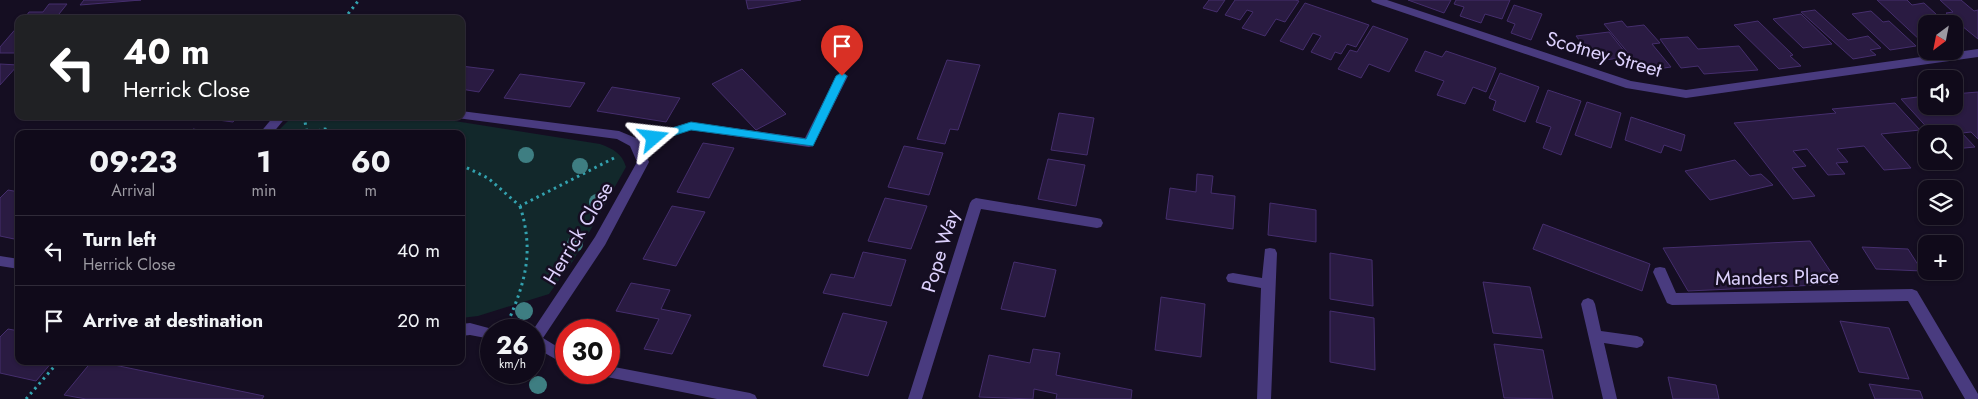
<!DOCTYPE html>
<html lang="en">
<head>
<meta charset="utf-8">
<style>
	body { margin:0; font-family:Jost,sans-serif; background:#191323; color:#f1f3f6; height:100vh; display:flex; flex-direction:column; font-size:19px; white-space:nowrap }
	* { box-sizing:border-box; margin:0 }
	p { font-size:16px; color:#9c9aa2 }
	.icon { flex:none; width:28px; height:28px; fill:none; stroke:currentColor; stroke-width:2; stroke-linecap:round; stroke-linejoin:round }
	.map { position:relative; flex:1; overflow:hidden }
	.panel { position:absolute; left:15px; top:130px; width:450px; height:235px; display:flex; flex-direction:column; background:#100a1a; border-radius:10px; box-shadow:0 1px 4px #0004,0 0 0 1px #302b39 }
	.panel>* { flex:none }
	.top-card { position:absolute; left:15px; top:15px; width:450px; height:105px; border-radius:10px; box-shadow:0 1px 4px #0004,0 0 0 1px #302b39; background:#202124; color:#fff; overflow:hidden }
	.needle { width:32px; rotate:212deg }
	.fabs { position:absolute; left:1918px; top:15px; display:grid; gap:10px }
	.fabs a { display:grid; place-items:center; width:45px; height:45px; border-radius:10px; background:#100a1a; box-shadow:0 1px 4px #0004,0 0 0 1px #302b39; font-size:25px }
	.speed { position:absolute; left:480px; top:319px; display:flex; gap:10px; font-size:25px; font-weight:700; text-align:center }
	.speed>* { display:grid; place-content:center; width:65px; height:65px; border-radius:50%; background:#100a1a; box-shadow:0 1px 4px #0004,0 0 0 1px #302b39; line-height:1 }
	.speed small { font-size:12px; font-weight:400 }
	.speed .limit { border:8px solid #d22; background:#fff; color:#111 }
	.pin { position:absolute; display:grid; place-items:center; width:42px; height:42px; color:#fff; margin:-51px -21px; border-radius:50% 50% 50% 0; rotate:-45deg; box-shadow:0 0 5px #0007 }
	.pin .icon { rotate:45deg }
	.me { position:absolute; width:55px; margin:-28px; rotate:73deg; stroke-linejoin:round; filter:drop-shadow(0 0 4px #0008) }
	.turn { display:flex; align-items:center; gap:18px; height:105px; padding:0 25px; font-size:22px }
	.turn .icon { width:65px; height:65px; stroke-width:2.5 }
	.turn b { display:block; font-size:35px; line-height:42px }
	.eta { display:flex; justify-content:space-evenly; align-items:center; height:85px; text-align:center }
	.eta b { font-size:30px; font-weight:700; line-height:35px }
	ul { padding:0; list-style:none }
	li { display:flex; align-items:center; gap:15px; height:70px; padding:0 25px; border-top:1px solid #302b39 }
	li div { flex:1 }
	li b { display:block; font-size:19px }
	li em { font-style:normal }
	.map>svg:first-child { display:block }
	.green { fill:#12282b }
	.building { fill:#2a1b42; stroke:#452e6d }
	.lines { fill:none; stroke-linecap:round; stroke-linejoin:round }
	.path { stroke:#33a2af; stroke-width:3; stroke-dasharray:2.5 4; stroke-linecap:butt }
	.minor { fill:#493b7f; fill-rule:evenodd }
	.tree { fill:#3e7e82 }
	.route { fill:#0ab3f0; stroke:#06749c }
	.labels { text-anchor:middle; stroke-width:5; stroke-linejoin:round; paint-order:stroke }
	.street-label { font-size:20px; fill:#ddd1fd; stroke:#150e22 }
</style>
</head>
<body>
<div class="map">
<svg width="1978" height="399" viewBox="0 0 1978 399">
	<rect width="100%" height="100%" fill="#150e22"/>
	<path class="green" d="M293,116h130l177,28c13,5 22,9 26,23l-53,94 -24,33 -71,22 -17,2v-184h-186z"/>
	<g class="building">
		<path d="M84,0h57l-61,5z"/>
		<path d="M746,0h55l-53,9z"/>
		<path d="M1209,0h16l-8,12 -14,-4z"/>
		<path d="M1235,0h60l4,1 -14,21 -9,-3 -11,17 -23,-8 11,-16 -6,-2 -7,10 -15,-5z"/>
		<path d="M1408,0h43l-7,13z"/>
		<path d="M1456,0h54l-8,19 -17,-5 -4,9 -21,-7 4,-9 -10,-3z"/>
		<path d="M1877,0h30l5,5 12,-2 13,12 -12,1 8,8h-7v18h-4z"/>
		<path d="M1940,0h21l13,11 4,-1v29l-32,-26 7,-1z"/>
		<path d="M1305,3l64,22 -13,22 -9,-3 -6,10 -6,-2 -4,8 -20,-8 10,-16 -8,-3 -10,17 -23,-9z"/>
		<path d="M49,4h18l-12,15h-31l5,-7h14z"/>
		<path d="M1514,5l28,9 -11,26 -20,-7 4,-9 -8,-3z"/>
		<path d="M1815,10l33,30 20,-4 13,12 -11,2 6,5 -23,4 -52,-47z"/>
		<path d="M1871,11l12,11 6,-1 27,25 -26,4 -38,-36z"/>
		<path d="M1801,14l31,30 -29,4 -30,-29z"/>
		<path d="M1622,21l5,6 17,-2 16,18 -8,1 19,23 -28,4 -39,-47z"/>
		<path d="M1758,21l35,34 -3,1 11,10 -22,3 -45,-44z"/>
		<path d="M19,25v28h-19v-6z"/>
		<path d="M1373,26l35,13 -19,33 -20,-8 -8,14 -23,-9 12,-19 7,2z"/>
		<path d="M1609,32l20,25 -33,4 -20,-25z"/>
		<path d="M1688,37l10,12 41,-3 19,24 -54,4 -6,-8 -17,2 -21,-29z"/>
		<path d="M1425,51l17,6 4,-6 50,17 -10,24 -13,-5 -8,17 -28,-9 7,-14 -29,-10z"/>
		<path d="M947,60l33,5 -22,65 -8,-1 -5,15 -28,-5z"/>
		<path d="M0,64l18,1 -18,20z"/>
		<path d="M461,66l33,4 -15,22 -18,-3z"/>
		<path d="M742,69l44,45 -30,16 -44,-46z"/>
		<path d="M1500,73l39,14 -14,35 -32,-12 3,-9 -7,-3z"/>
		<path d="M520,74l65,9 -15,24 -66,-9z"/>
		<path d="M612,87l68,11 -14,24 -69,-11z"/>
		<path d="M1548,90l33,11 -20,54 -18,-7 8,-21 -15,-5z"/>
		<path d="M1978,92v47l-7,-7 -9,1 13,14 -21,2v-15h-21l-32,-35 25,-3v10h28v-12z"/>
		<path d="M1587,102l34,11 -10,35 -36,-13z"/>
		<path d="M1895,103l25,27 -39,4 30,34 -27,2 -20,-24 -27,3 11,13 -12,1 9,11 -17,1 -21,-26 -14,2 13,15 -14,2 23,28 -22,3 -59,-76 102,-10 -4,-4z"/>
		<path d="M1059,113l35,5 -7,37 -36,-5z"/>
		<path d="M205,116h33l-5,6 -30,-4z"/>
		<path d="M1631,117l54,18 -4,16 -17,-6 -3,8 -36,-13z"/>
		<path d="M193,129l28,5h-33z"/>
		<path d="M703,143l31,5 -25,50 -32,-6z"/>
		<path d="M904,146l39,7 -14,42 -41,-8z"/>
		<path d="M1048,159l37,6 -9,41 -38,-7z"/>
		<path d="M1735,160l15,16 11,-2 12,11 -63,15 -25,-29z"/>
		<path d="M1197,174l16,2 -2,17 24,3 -2,33 -67,-10 4,-31 26,4z"/>
		<path d="M8,190l11,2v10l-5,4 5,1v33l-19,-4v-38z"/>
		<path d="M885,198l42,8 -16,43 -43,-8z"/>
		<path d="M1270,203l46,7v32l-48,-7z"/>
		<path d="M672,206l33,6 -29,54 -33,-7z"/>
		<path d="M1543,224l107,40 -8,27 -109,-42z"/>
		<path d="M1810,241l29,43 -151,7 -25,-43z"/>
		<path d="M1862,247l46,2 14,22 -46,-2z"/>
		<path d="M863,252l43,8 -15,46 -68,-13 8,-19 23,4z"/>
		<path d="M1330,253l42,7 1,46 -43,-7z"/>
		<path d="M1014,262l42,8 -11,47 -44,-8z"/>
		<path d="M1483,282l47,5 12,51 -49,-5z"/>
		<path d="M631,283l39,7 -9,19 30,6 -19,39 -28,-5 15,-30 -43,-8z"/>
		<path d="M1161,297l44,7 -4,53 -46,-7z"/>
		<path d="M1330,311l44,7 1,52 -45,-8z"/>
		<path d="M843,313l44,9 -19,54 -45,-10z"/>
		<path d="M1840,321l49,7 20,51 -50,-7z"/>
		<path d="M8,329l11,2v30h34l-17,20 -36,-8v-36z"/>
		<path d="M1494,344l49,6 10,49 -49,-1z"/>
		<path d="M1033,349l27,4 -4,22 76,15 -1,9h-75l1,-5 -23,-5 -1,10 -54,-2 10,-42 41,8z"/>
		<path d="M92,361h3l169,35 -2,3h-176l-22,-4z"/>
		<path d="M1668,377l48,8 3,14h-46z"/>
		<path d="M1869,384l51,7 3,8h-48z"/>
	</g>
	<g class="lines">
		<g class="path">
			<path d="M344,19l15,-19"/>
			<path d="M304,116l3,17"/>
			<path d="M305,134l20,-5 14,5"/>
			<path d="M461,165l27,13 32,28 96,-49"/>
			<path d="M508,322c18,-42 26,-71 12,-116"/>
			<path d="M26,399l33,-38"/>
		</g>
		<g class="minor">
			<path d="M1371,0h16l244,81 55,9 292,-41v8l-292,41 -60,-10 -254,-86z"/>
			<path d="M842,72l6,4 -35,70 -4,1 -118,-17 -49,15 7,17 -44,83 -62,93 23,14v13l-32,-18 -1,-17 62,-93 42,-75 -7,-16 -13,-7 -160,-21 -1,-2h5v-5l158,20 17,7 55,-16 114,16 31,-62z"/>
			<path d="M274,116h13l-15,18h-13z"/>
			<path d="M976,198l121,20 4,1 2,4 -2,4 -4,1 -116,-19 -59,190h-14l62,-196 2,-3z"/>
			<path d="M1270,248l5,1 2,4 -6,146h-14l4,-111 -33,-6 -2,-4 2,-4 5,-1 29,5 3,-29z"/>
			<path d="M0,256l19,3v10l-19,-3z"/>
			<path d="M1660,267l5,1 11,25 236,-4 5,2 61,103v5h-13l-57,-98 -236,4 -5,-2 -14,-31 2,-4z"/>
			<path d="M1588,298l5,2 2,4 6,27 36,5 5,2 2,4 -2,4 -5,2 -33,-5 13,56h-14l-22,-95 2,-4z"/>
			<path d="M470,323l26,7h-5v9l-21,-4 -9,1v-12z"/>
			<path d="M609,366l141,27 5,2 2,4h-40l-115,-23 -2,-4h9z"/>
		</g>
	</g>
	<g class="tree">
		<circle cx="526" cy="155" r="8"/>
		<circle cx="580" cy="166" r="8"/>
		<circle cx="597" cy="202" r="8"/>
		<circle cx="575" cy="244" r="8"/>
		<circle cx="524" cy="311" r="9"/>
		<circle cx="538" cy="385" r="9"/>
	</g>
	<path class="route" d="M842,72l5,4 -34,70 -122,-16 -37,12 -6,-4 2,-3 41,-13 115,17 30,-63z"/>
	<g class="labels">
		<g class="street-label">
			<text transform="translate(1604 54) rotate(16)" y="7">Scotney Street</text>
			<text transform="translate(578 233) rotate(-59)" y="7">Herrick Close</text>
			<text transform="translate(940 251) rotate(-73)" y="7">Pope Way</text>
			<text transform="translate(1777 277) rotate(-1)" y="7">Manders Place</text>
		</g>
	</g>
</svg>
<div class="fabs">
<a><svg class="needle" viewBox="-14 -14 28 28"><path d="M0-13l5 13h-10z" fill="#e53935"/><path d="M0 13l5-13h-10z" fill="#9c9aa2"/></svg></a>
<a><svg class="icon" aria-label="sound" viewBox="0 0 24 24"><path d="M4 9h4l5-4v14l-5-4H4zM17 9q2 3 0 6"/></svg></a>
<a><svg class="icon" aria-label="search" viewBox="0 0 24 24"><circle cx="10" cy="10" r="6"/><path d="M15 15l6 6"/></svg></a>
<a><svg class="icon" aria-label="layers" viewBox="0 0 24 24"><path d="M12 4l9 5-9 5-9-5zM3 14l9 5 9-5"/></svg></a>
<a>+</a>
</div>
<div class="speed"><div>26<small>km/h</small></div><div class="limit">30</div></div>
<div class="pin" style="left:842px;top:76px;background:#d93025"><svg class="icon" aria-label="arrive" viewBox="0 0 24 24"><path d="M6 21V4h12l-3 4 3 4H6"/></svg></div>
<svg class="me" style="left:654px;top:138px" viewBox="-20 -20 40 40"><path d="M0-17L14 15 0 8-14 15z" fill="#0ab3f0" stroke="#fff" stroke-width="4"/></svg>
<div class="top-card">
<div class="turn"><svg class="icon" aria-label="left" viewBox="0 0 24 24"><path d="M17 20v-9H6M10 6l-5 5 5 5"/></svg><div><b>40 m</b>Herrick Close</div></div>
</div>
<section class="panel">
<div class="eta">
<div><b>09:23</b><p>Arrival</p></div>
<div><b>1</b><p>min</p></div>
<div><b>60</b><p>m</p></div>
</div>
<ul>
<li><svg class="icon" aria-label="left" viewBox="0 0 24 24"><path d="M17 20v-9H6M10 6l-5 5 5 5"/></svg><div><b>Turn left</b><p>Herrick Close</p></div><em>40 m</em></li>
<li><svg class="icon" aria-label="arrive" viewBox="0 0 24 24"><path d="M6 21V4h12l-3 4 3 4H6"/></svg><div><b>Arrive at destination</b></div><em>20 m</em></li>
</ul>
</section>
</div>
</body>
</html>
